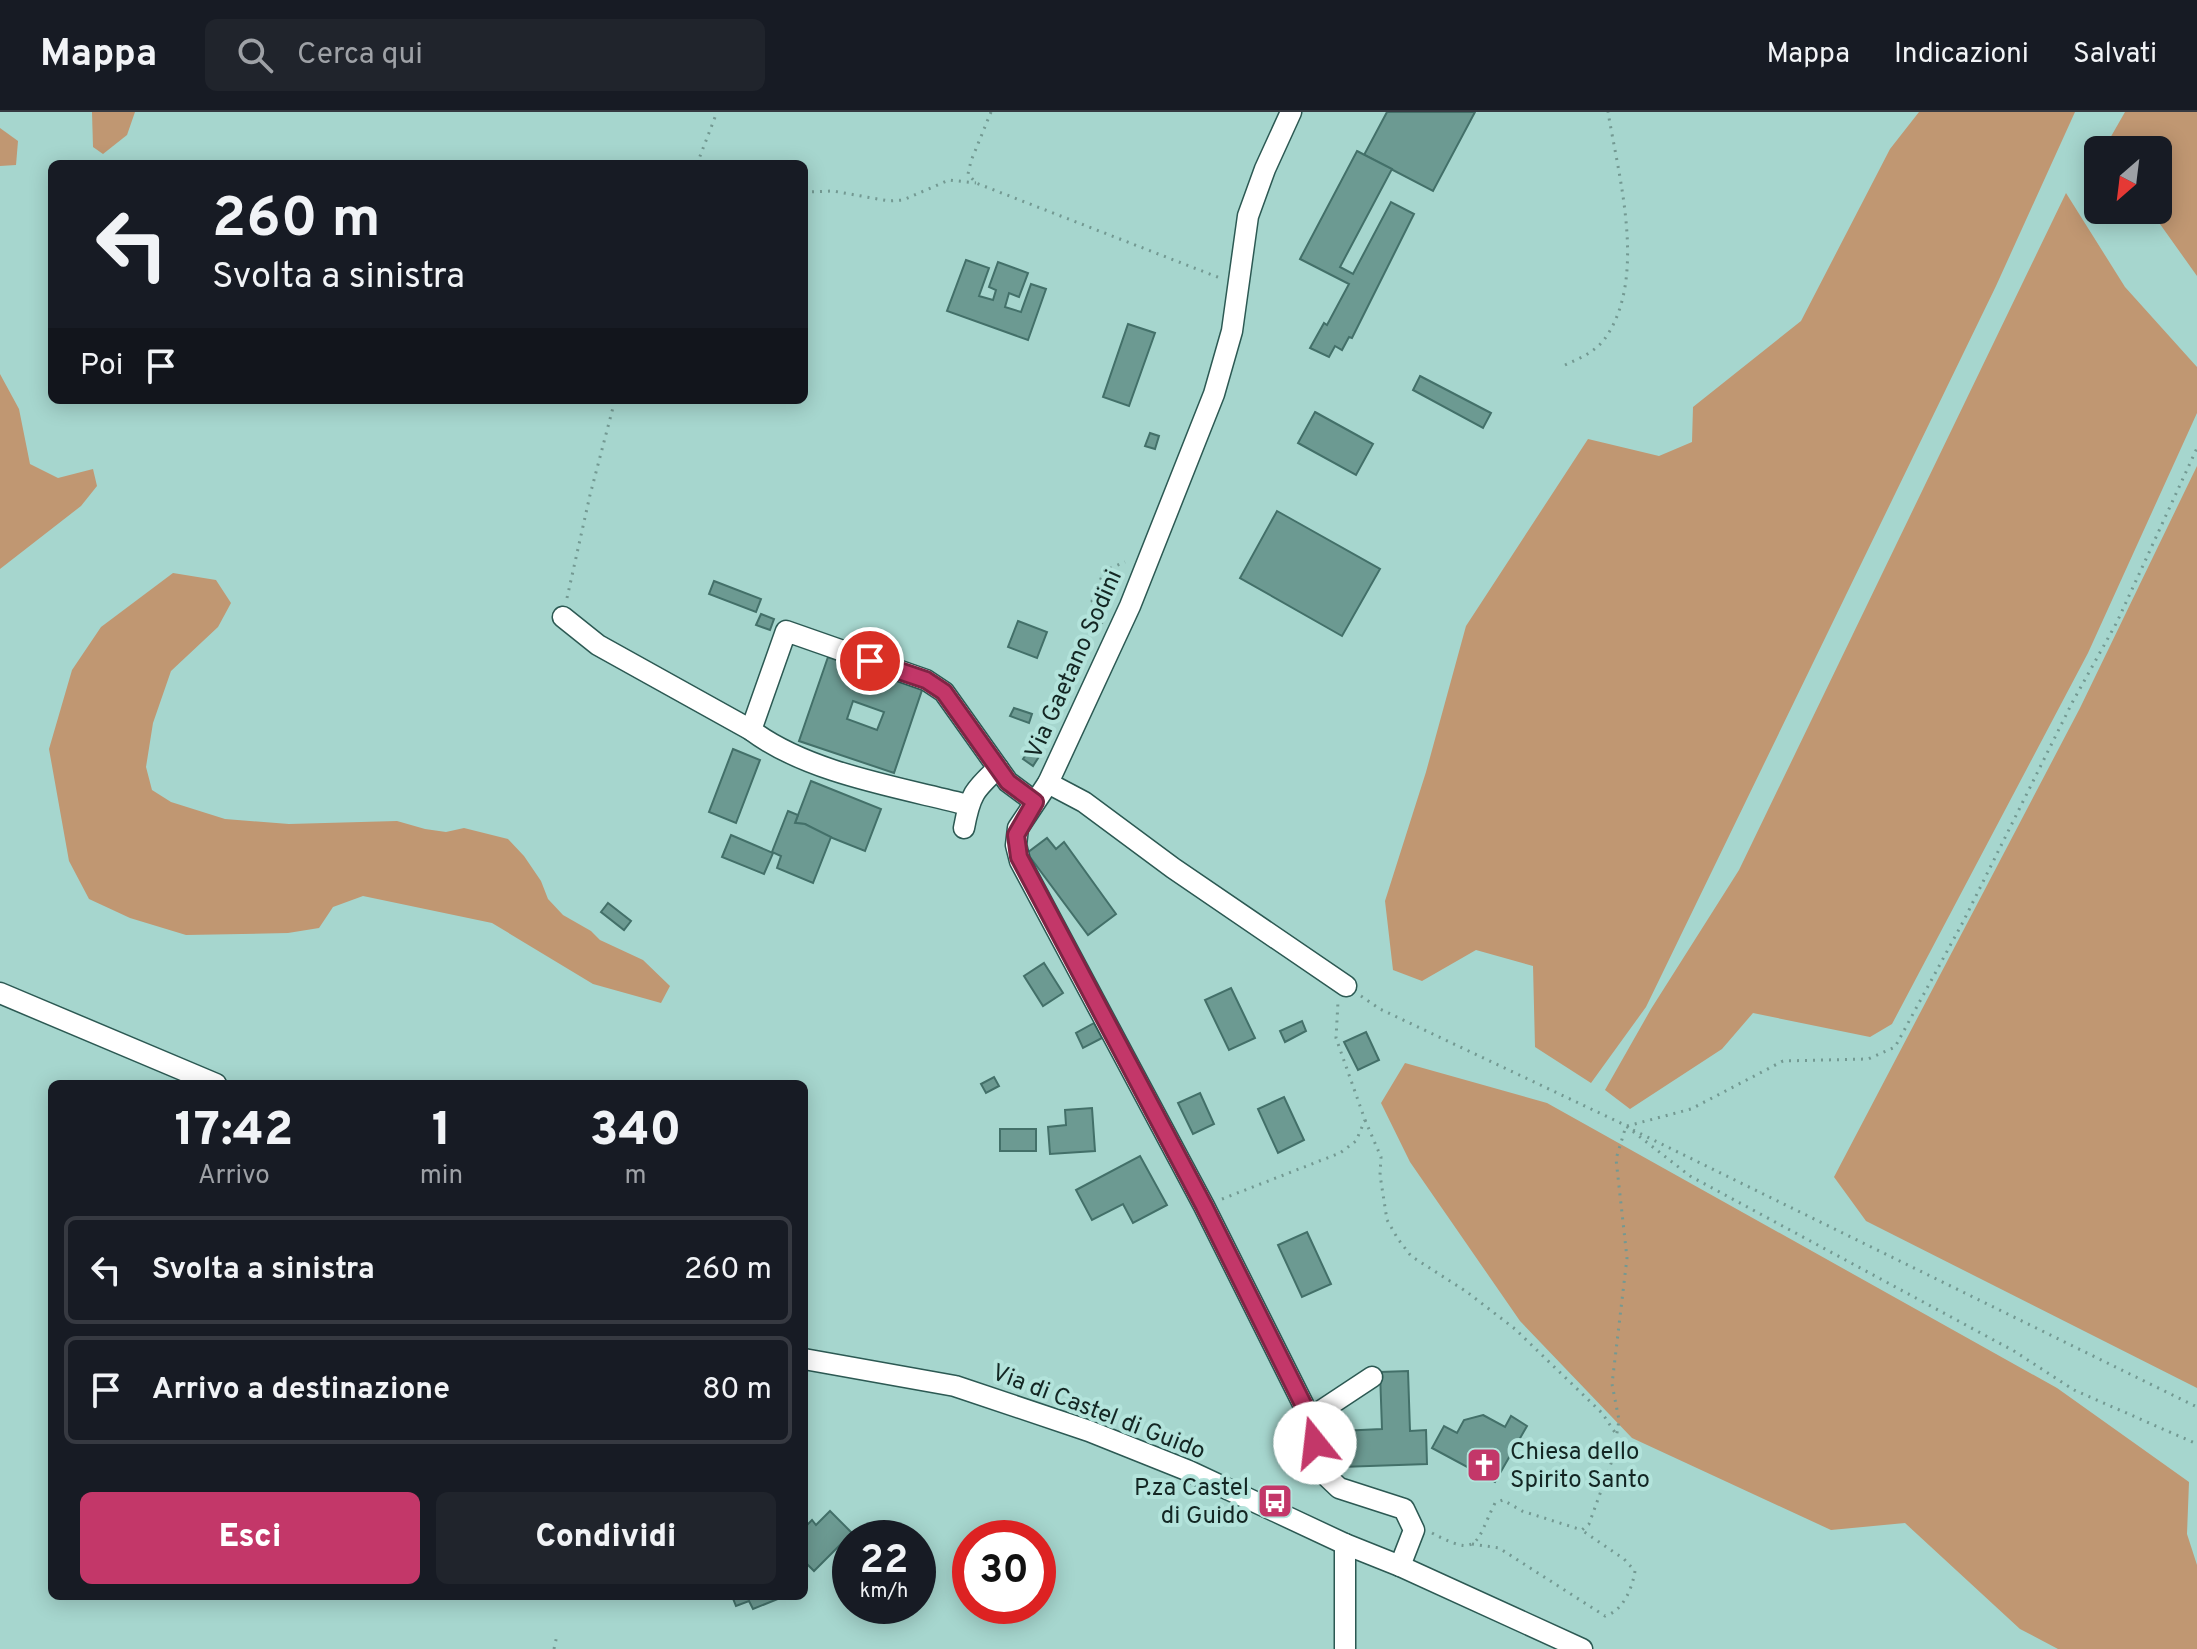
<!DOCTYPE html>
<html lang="it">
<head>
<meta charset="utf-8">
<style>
	body { margin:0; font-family:Overpass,sans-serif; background:#20242c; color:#f1f3f6; height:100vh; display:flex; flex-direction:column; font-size:30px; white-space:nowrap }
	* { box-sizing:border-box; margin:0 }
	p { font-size:26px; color:#9ea1a6 }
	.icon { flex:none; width:44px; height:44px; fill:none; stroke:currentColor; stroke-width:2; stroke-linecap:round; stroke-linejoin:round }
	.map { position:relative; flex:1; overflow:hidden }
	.side { position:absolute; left:48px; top:968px; width:760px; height:520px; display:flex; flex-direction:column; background:#171b24; border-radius:12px; box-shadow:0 4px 20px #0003 }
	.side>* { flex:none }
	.top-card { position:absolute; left:48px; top:48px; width:760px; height:244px; border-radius:12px; box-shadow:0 4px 20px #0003; background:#171b24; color:#f1f3f6; overflow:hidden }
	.needle { width:52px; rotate:208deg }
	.buttons { position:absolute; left:2084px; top:24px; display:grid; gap:16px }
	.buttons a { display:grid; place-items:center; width:88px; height:88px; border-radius:12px; background:#171b24; box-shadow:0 4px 20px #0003; font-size:40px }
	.speed { position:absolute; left:832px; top:1408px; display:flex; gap:16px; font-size:40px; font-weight:700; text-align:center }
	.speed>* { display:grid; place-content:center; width:104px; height:104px; border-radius:50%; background:#171b24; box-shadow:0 4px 20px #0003; line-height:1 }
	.speed small { font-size:20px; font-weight:400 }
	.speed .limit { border:12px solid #d22; background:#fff; color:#111 }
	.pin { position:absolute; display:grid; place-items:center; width:68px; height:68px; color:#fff; margin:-34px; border:4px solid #fff; border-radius:50%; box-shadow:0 2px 8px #0007 }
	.me { position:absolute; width:88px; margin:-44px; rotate:344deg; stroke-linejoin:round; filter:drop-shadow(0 0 6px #0008) }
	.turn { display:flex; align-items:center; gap:28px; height:168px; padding:0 32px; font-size:36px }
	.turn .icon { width:104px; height:104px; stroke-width:2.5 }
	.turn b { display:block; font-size:56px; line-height:68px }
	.then { display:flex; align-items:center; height:76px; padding:0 32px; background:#0003; gap:16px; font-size:30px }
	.eta { display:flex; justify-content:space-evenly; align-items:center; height:136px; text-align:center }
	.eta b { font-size:48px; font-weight:800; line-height:56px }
	.primary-button { display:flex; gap:16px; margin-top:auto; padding:16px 32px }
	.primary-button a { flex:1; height:92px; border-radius:12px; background:#c33769; color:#fff; font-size:32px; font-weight:800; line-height:92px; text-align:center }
	.primary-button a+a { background:#20242c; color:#f1f3f6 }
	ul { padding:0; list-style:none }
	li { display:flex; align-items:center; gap:24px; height:108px; margin:0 16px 12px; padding:0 16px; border:4px solid #363941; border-radius:12px }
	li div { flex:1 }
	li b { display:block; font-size:30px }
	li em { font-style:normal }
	header { display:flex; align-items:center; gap:48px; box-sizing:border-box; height:112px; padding:0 40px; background:#171b24; border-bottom:2px solid #363941 }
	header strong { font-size:38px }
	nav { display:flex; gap:44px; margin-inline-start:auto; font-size:28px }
	.search { width:560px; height:72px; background:#20242c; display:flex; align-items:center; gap:20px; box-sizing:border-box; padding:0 28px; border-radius:12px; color:#9ea1a6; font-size:30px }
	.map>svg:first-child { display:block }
	.green { fill:#c09772 }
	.building { fill:#6c9a92; stroke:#437069; stroke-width:2; fill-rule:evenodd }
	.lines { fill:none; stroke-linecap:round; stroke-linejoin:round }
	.minor-casing { stroke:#2c5953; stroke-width:23 }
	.path { stroke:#739992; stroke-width:3; stroke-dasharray:2 6; stroke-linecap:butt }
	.minor { stroke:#fff; stroke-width:20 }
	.route-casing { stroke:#7f2444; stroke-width:20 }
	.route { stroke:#c33769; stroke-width:14 }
	.labels { text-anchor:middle; stroke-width:8; stroke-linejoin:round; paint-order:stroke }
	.street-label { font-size:24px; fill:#132623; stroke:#b3e3db }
	.poi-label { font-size:24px; fill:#132623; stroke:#b3e3db; text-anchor:start }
</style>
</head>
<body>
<header>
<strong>Mappa</strong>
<div class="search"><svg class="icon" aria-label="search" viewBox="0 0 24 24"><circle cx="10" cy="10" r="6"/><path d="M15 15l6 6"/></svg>Cerca qui</div>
<nav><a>Mappa</a><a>Indicazioni</a><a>Salvati</a></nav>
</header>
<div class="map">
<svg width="2197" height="1537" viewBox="0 0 2197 1537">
	<rect width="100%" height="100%" fill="#a6d6ce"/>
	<g class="green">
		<path d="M92,0h43l-8,23 -24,19 -10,-7z"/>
		<path d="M1919,0h156l-79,174 -350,721 -55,76 -56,-36 -2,-81 -57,-16 -54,31 -29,-11 -8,-69 41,-129 40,-146 122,-187 71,17 33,-14 1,-35 108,-86 89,-172z"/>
		<path d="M2125,0h72v164l-47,-66h8v-60h-51l-2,-3z"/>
		<path d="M0,16l18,13 -2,24 -16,1z"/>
		<path d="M2066,81l59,94 72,80v46l-109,240 -196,371 -22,13 -117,-24 -31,36 -92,60 -25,-19 46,-81 88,-139z"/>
		<path d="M0,262l19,35 11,55 28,14 35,-9 4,17 -16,20 -81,63z"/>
		<path d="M2197,354v922l-331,-167 -32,-44 246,-469z"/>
		<path d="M173,461l43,7 15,23 -13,24 -47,44 -18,52 -7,44 6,23 19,12 54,17 64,5 108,-3 28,8 21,3 18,-4 44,11 16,17 17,25 7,18 15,16 28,16 9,9 43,20 27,26 -9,17 -68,-19 -101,-61 -129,-27 -30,11 -14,21 -31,5 -102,2 -56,-17 -41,-19 -20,-38 -20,-112 23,-79 29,-43z"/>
		<path d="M1405,951l142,40 510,285 132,94 -2,52 10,31v84h-139l-38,-20 -115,-106 -74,7 -199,-92 -112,-117 -110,-159 -29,-59z"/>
	</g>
	<g class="building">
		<path d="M1387,0h88l-42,79 -69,-36z"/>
		<path d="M1357,39l35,18 -52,98 13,7 38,-72 23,12 -62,124 -3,-1 -7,13 -7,-4 -6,11 -19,-9 14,-25 3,2 22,-41 -49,-25z"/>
		<path d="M966,148l23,8 -10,28 14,4 3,-10 -7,-3 9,-25 30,11 -9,24 -10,-4 -4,14 16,5 10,-28 15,5 -18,51 -81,-29z"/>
		<path d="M1128,212l27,9 -26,73 -26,-9z"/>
		<path d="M1420,264l71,37 -8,15 -70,-38z"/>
		<path d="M1315,300l58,32 -17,31 -58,-32z"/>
		<path d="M1150,321l9,3 -4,13 -10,-3z"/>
		<path d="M1277,399l103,58 -38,67 -102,-58z"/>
		<path d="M714,469l47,18 -5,13 -47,-18z"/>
		<path d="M761,502l13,5 -4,11 -14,-5z"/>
		<path d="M1018,509l29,11 -10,26 -29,-11z"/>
		<path d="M828,545l94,33 -28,83 -95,-32zM853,589l31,11 -7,18 -30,-11z"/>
		<path d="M1014,596l18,6 -3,9 -19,-7z"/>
		<path d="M1032,634l10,6 -9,14 -10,-7z"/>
		<path d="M733,637l27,11 -24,63 -27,-11z"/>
		<path d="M811,669l70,28 -16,42 -45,-18 -15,-9 -10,-1z"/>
		<path d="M788,699l10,4 -3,8 10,1 26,13 -18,46 -36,-15 4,-12 -9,-4z"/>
		<path d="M731,723l42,18 -9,21 -42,-17z"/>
		<path d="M1047,726l9,11 8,-7 52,72 -28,21 -61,-82z"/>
		<path d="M608,791l23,18 -7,9 -23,-18z"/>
		<path d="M1044,851l19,30 -20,13 -19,-30z"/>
		<path d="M1231,876l24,50 -26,12 -24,-50z"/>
		<path d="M1302,909l4,10 -21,11 -5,-11z"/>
		<path d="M1094,911l8,15 -19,10 -7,-15z"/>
		<path d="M1366,920l13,28 -21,10 -14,-28z"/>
		<path d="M994,965l5,9 -13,7 -5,-9z"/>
		<path d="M1200,981l14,31 -21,10 -15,-31z"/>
		<path d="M1284,985l20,43 -26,13 -20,-44z"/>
		<path d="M1092,996l3,43 -45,3 -2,-27 18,-2 -1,-15z"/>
		<rect x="1000" y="1017" width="36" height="22"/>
		<path d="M1140,1044l27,49 -34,18 -10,-19 -31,16 -16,-30z"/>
		<path d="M1307,1120l24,52 -29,13 -24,-52z"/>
		<path d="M1408,1259l2,60 16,-1 1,34 -86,3 -1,-36 42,-2 -2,-57z"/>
		<path d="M1483,1303l22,12 6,-11 16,10 -32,56 -63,-34 12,-22 13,7 7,-13z"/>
		<path d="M830,1399l22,22 -38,38 -10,-10v-33l8,-8 4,5z"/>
		<path d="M732,1484h53l-32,13 -4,-8 -13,5z"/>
	</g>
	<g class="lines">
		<defs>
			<g id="minor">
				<path d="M1291,0l-26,57 -17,47 -16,115 -18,63 -84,212 -82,177 -30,45 -2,17 4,16 184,345 106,212 9,51 20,19 65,21 10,21 -14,36"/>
				<path d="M563,505l35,28 153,85c57,43 147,57 217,75"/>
				<path d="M751,618l35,-99 140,49 18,12 64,90 27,20"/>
				<path d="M1048,671l36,19 89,66 173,118"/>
				<path d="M964,716c6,-33 10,-38 34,-60"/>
				<path d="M0,881l216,91"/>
				<path d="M804,1247l151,27 134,45 100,40 156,73 55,22 182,83"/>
				<path d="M1310,1306l62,-41"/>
				<path d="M1345,1432v105"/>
			</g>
		</defs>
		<use href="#minor" class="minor-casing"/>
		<g class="path">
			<path d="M991,0l-20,49 -3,13 8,9 244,95"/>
			<path d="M697,52l20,-52"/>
			<path d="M804,80l29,-1 56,10 14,-1 46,-20 27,3"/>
			<path d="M1565,253c15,-7 31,-13 41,-28 41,-60 13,-159 2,-225"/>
			<path d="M567,486l23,-103 25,-95"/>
			<path d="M1102,512l-10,-23 12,-30 21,-9"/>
			<path d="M1361,884l19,13 247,117"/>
			<path d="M1365,1008l16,37 -1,18 7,45 11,19 13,17 56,36 48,37 87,84 14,21"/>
			<path d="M1627,1014l64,-17 92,-48 85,-2 27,-12 68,-125 109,-219 45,-81 80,-174"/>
			<path d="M1633,1018l564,277"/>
			<path d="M1222,1087l118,-46 16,-12 9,-21 -29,-82 2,-36"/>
			<path d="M1432,1421c47,25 43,11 63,-30l8,-3 19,11 60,19 7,-6 24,-66 6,-38 -7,-36 15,-126 -11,-99 10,-33 64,50 324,175 60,39 123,54"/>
			<path d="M1472,1432l27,4 106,68c18,-5 27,-27 30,-45l-11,-12 -41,-28"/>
			<path d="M554,1537l3,-14"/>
		</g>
		<use href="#minor" class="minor"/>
	</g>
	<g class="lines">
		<defs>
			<path id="route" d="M870,549l56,19 18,12 64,90 27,20 -19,33 3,22 185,349 106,212 5,25"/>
		</defs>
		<use href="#route" class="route-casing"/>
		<use href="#route" class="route"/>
	</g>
	<defs>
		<symbol id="church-square" viewBox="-11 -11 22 22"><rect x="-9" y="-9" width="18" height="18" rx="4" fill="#c33769" stroke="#b3e3db"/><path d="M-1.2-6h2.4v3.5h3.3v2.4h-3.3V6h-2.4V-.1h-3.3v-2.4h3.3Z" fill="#fff"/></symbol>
		<symbol id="bus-square" viewBox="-11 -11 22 22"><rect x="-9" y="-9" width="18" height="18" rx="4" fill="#c33769" stroke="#b3e3db"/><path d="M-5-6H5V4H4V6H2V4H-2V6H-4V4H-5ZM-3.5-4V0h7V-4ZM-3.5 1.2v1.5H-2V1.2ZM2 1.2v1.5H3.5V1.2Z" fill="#fff"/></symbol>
	</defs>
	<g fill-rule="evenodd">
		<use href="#church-square" x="1464" y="1333" width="40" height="40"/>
		<use href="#bus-square" x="1255" y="1369" width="40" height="40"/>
	</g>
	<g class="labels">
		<g class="street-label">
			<text transform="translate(1073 552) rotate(-66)" y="8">Via Gaetano Sodini</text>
			<text transform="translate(1099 1299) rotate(21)" y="8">Via di Castel di Guido</text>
		</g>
		<g class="poi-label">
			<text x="1510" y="1347">Chiesa dello<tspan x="1510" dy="28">Spirito Santo</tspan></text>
			<text x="1249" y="1383" text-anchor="end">P.za Castel<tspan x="1249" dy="28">di Guido</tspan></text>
		</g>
	</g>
</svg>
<div class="buttons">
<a><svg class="needle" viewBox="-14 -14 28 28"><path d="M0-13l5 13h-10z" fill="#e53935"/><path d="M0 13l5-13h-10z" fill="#9ea1a6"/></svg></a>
</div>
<div class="speed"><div>22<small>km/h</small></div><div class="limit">30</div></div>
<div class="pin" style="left:870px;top:549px;background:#d93025"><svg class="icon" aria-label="arrive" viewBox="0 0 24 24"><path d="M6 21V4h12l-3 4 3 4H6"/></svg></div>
<svg class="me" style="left:1315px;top:1331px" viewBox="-20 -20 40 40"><circle r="19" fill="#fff"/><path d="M0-13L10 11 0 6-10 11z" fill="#c33769"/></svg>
<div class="top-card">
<div class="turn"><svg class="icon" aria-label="left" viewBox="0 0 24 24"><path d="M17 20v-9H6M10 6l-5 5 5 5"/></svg><div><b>260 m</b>Svolta a sinistra</div></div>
<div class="then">Poi<svg class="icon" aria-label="arrive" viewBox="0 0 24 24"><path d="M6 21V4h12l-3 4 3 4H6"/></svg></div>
</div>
<section class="side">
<div class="eta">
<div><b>17:42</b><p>Arrivo</p></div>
<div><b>1</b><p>min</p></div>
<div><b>340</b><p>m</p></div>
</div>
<ul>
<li><svg class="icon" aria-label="left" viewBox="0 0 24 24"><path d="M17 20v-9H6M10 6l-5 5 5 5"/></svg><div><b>Svolta a sinistra</b></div><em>260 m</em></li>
<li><svg class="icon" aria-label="arrive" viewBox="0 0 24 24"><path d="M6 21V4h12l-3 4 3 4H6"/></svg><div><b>Arrivo a destinazione</b></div><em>80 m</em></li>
</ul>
<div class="primary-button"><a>Esci</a><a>Condividi</a></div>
</section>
</div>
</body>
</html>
